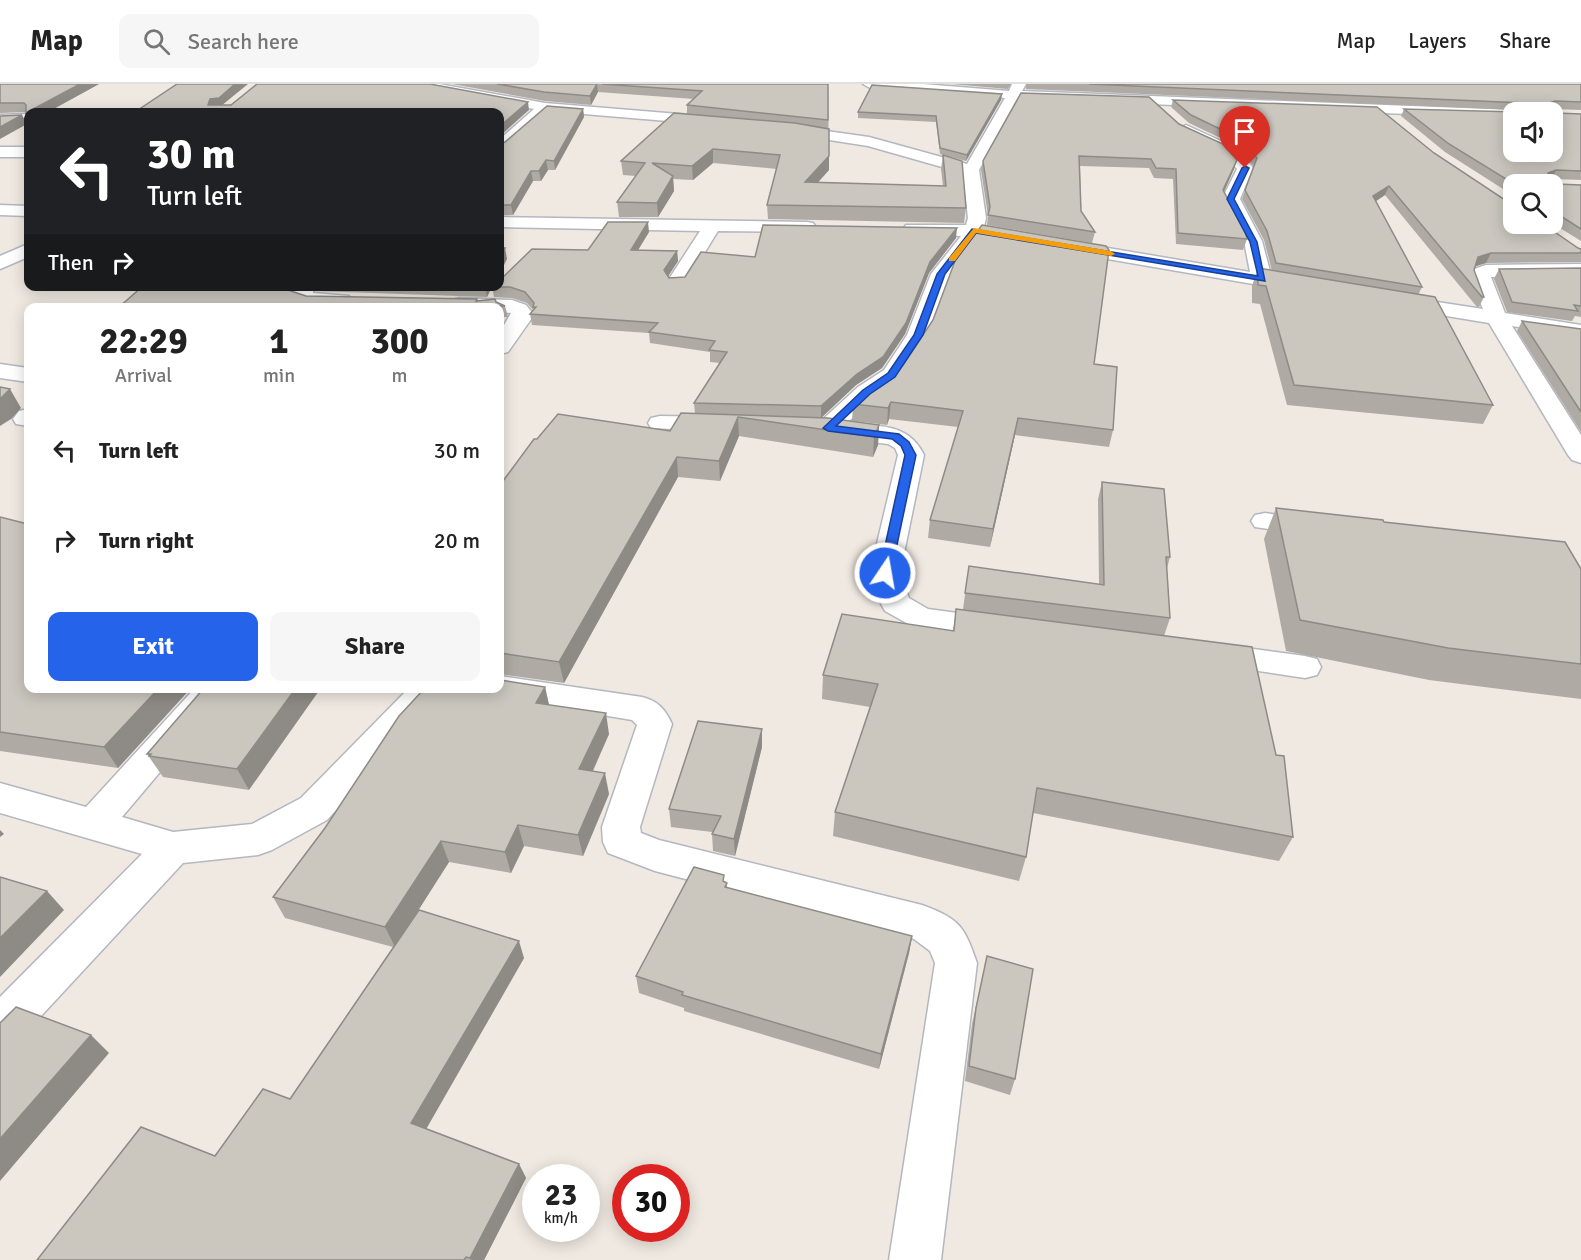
<!DOCTYPE html>
<html lang="en">
<head>
<meta charset="utf-8">
<style>
	body { margin:0; font-family:Signika,sans-serif; background:#f6f6f6; color:#222; height:100vh; display:flex; flex-direction:column; font-size:22px; white-space:nowrap }
	* { box-sizing:border-box; margin:0 }
	p { font-size:20px; color:#767676 }
	.icon { flex:none; width:33px; height:33px; fill:none; stroke:currentColor; stroke-width:2; stroke-linecap:round; stroke-linejoin:round }
	.map { position:relative; flex:1; overflow:hidden }
	.panel { position:absolute; left:24px; top:219px; width:480px; height:390px; display:flex; flex-direction:column; background:#fff; border-radius:12px; box-shadow:0 3px 15px #0003 }
	.panel>* { flex:none }
	.guide { position:absolute; left:24px; top:24px; width:480px; height:183px; border-radius:12px; box-shadow:0 3px 15px #0003; background:#202124; color:#fff; overflow:hidden }
	.fabs { position:absolute; left:1503px; top:18px; display:grid; gap:12px }
	.fabs a { display:grid; place-items:center; width:60px; height:60px; border-radius:12px; background:#fff; box-shadow:0 3px 15px #0003; font-size:30px }
	.speed { position:absolute; left:522px; top:1080px; display:flex; gap:12px; font-size:30px; font-weight:700; text-align:center }
	.speed>* { display:grid; place-content:center; width:78px; height:78px; border-radius:50%; background:#fff; box-shadow:0 3px 15px #0003; line-height:1 }
	.speed small { font-size:15px; font-weight:400 }
	.speed .limit { border:9px solid #d22; background:#fff; color:#111 }
	.pin { position:absolute; display:grid; place-items:center; width:51px; height:51px; color:#fff; margin:-62px -26px; border-radius:50% 50% 50% 0; rotate:-45deg; box-shadow:0 0 6px #0007 }
	.pin .icon { rotate:45deg }
	.me { position:absolute; width:66px; margin:-33px; rotate:12deg; stroke-linejoin:round; filter:drop-shadow(0 0 4px #0008) }
	.turn { display:flex; align-items:center; gap:21px; height:126px; padding:0 24px; font-size:27px }
	.turn .icon { width:78px; height:78px; stroke-width:2.5 }
	.turn b { display:block; font-size:42px; line-height:51px }
	.then { display:flex; align-items:center; height:57px; padding:0 24px; background:#0003; gap:12px; font-size:22px }
	.eta { display:flex; justify-content:space-evenly; align-items:center; height:102px; text-align:center }
	.eta b { font-size:36px; font-weight:700; line-height:42px }
	.action { display:flex; gap:12px; margin-top:auto; padding:12px 24px }
	.action a { flex:1; height:69px; border-radius:12px; background:#2563eb; color:#fff; font-size:24px; font-weight:700; line-height:69px; text-align:center }
	.action a+a { background:#f6f6f6; color:#222 }
	ul { padding:0; list-style:none }
	li { display:flex; align-items:center; gap:18px; height:90px; padding:0 24px }
	li div { flex:1 }
	li b { display:block; font-size:22px }
	li em { font-style:normal }
	header { display:flex; align-items:center; gap:36px; box-sizing:border-box; height:84px; padding:0 30px; background:#fff; border-bottom:2px solid #e0e0e0 }
	header strong { font-size:28px }
	nav { display:flex; gap:33px; margin-inline-start:auto; font-size:21px }
	.search { width:420px; height:54px; background:#f6f6f6; display:flex; align-items:center; gap:15px; box-sizing:border-box; padding:0 21px; border-radius:12px; color:#767676; font-size:22px }
	.map>svg:first-child { display:block }
	.lines { fill:none; stroke-linecap:round; stroke-linejoin:round }
	.street-casing { stroke:#b4b7c1; stroke-width:3 }
	.secondary-casing { stroke:#b4b7c1; stroke-width:3 }
	.street { fill:#fff; fill-rule:evenodd }
	.secondary { fill:#fff; fill-rule:evenodd }
	.wall { fill:#afaba4 }
	.shaded-wall { fill:#8e8b86 }
	.building { fill:#cbc7bf; stroke:#8e8b86; stroke-width:1.5; fill-rule:evenodd }
	.route { fill:#2563eb; stroke:#184099; stroke-width:1.5 }
	.slow { fill:#f59e0b }
</style>
</head>
<body>
<header>
<strong>Map</strong>
<div class="search"><svg class="icon" aria-label="search" viewBox="0 0 24 24"><circle cx="10" cy="10" r="6"/><path d="M15 15l6 6"/></svg>Search here</div>
<nav><a>Map</a><a>Layers</a><a>Share</a></nav>
</header>
<div class="map">
<svg width="1581" height="1176" viewBox="0 0 1581 1176">
	<rect width="100%" height="100%" fill="#efe9e1"/>
	<g class="lines">
		<defs>
			<g id="street">
				<path d="M413,0h26l106,19 170,14 7,4 -7,4 -167,-14 -43,39 -5,2v-13l34,-30 -119,-22z"/>
				<path d="M863,0h60l86,7 3,-7h14l-4,7 492,19 6,2h-6v6l-496,-19 -39,71 7,48 -2,9 266,45 -6,-31 -22,-42 15,-30 -15,-17 -41,-20 -2,-3 7,-4 46,21 19,19 2,3 -13,31 22,42 9,34 36,7 3,4 -3,4 -7,2 -321,-55 -28,38 -22,60 -29,45 -26,17 -27,26c32,4 61,-1 77,32l-24,118 9,25 19,11 81,11 5,7 -5,7 -11,3 -88,-12 -25,-14 -4,-7 -11,-31 28,-118 -3,-7 -7,-4 -91,-11 -9,-2 -3,-5 3,-5 9,-2 25,1 36,-33 26,-17 23,-35 24,-61 30,-38 -49,-2 -6,-1 -3,-4 3,-4h60l2,-7 -5,-45 -95,-27 -84,-13 -7,-4 7,-4 85,12 98,27 38,-66 -135,-10z"/>
				<path d="M28,30v8l-28,1v-8z"/>
				<rect x="0" y="63" width="28" height="10"/>
				<path d="M0,121l28,1v10l-28,-1z"/>
				<path d="M500,133l307,5 6,1 3,4 -3,4 -6,1 -89,-1 -34,55h-14l-3,-4 33,-51 -200,-4z"/>
				<path d="M1581,180v12l-90,1 14,36 76,12v12l-69,-11 69,109v28l-9,-3 -4,-5 -79,-132 -91,-15 -7,-2 -3,-4 3,-4 7,-2 85,13 -12,-30 3,-10 12,-4z"/>
				<path d="M294,202h20l-1,7 36,3 3,4 -3,4c-15,4 -49,6 -59,-9z"/>
				<path d="M459,214l53,2 14,5 8,10 -26,37 -8,2v-22l11,-19 -11,-1v-4h-49l-2,-4 3,-4z"/>
				<path d="M0,280l28,4v14l-28,-4z"/>
				<path d="M28,325v17l-12,-2 -3,-5 6,-8z"/>
				<path d="M660,332l58,1 9,2 3,5 -3,5 -9,2 -67,-3 -3,-5 3,-5z"/>
				<path d="M1265,429l60,9 4,6 -4,6 -10,2 -60,-9 -4,-6 4,-6z"/>
				<path d="M1210,559l95,13 12,3 4,8 -4,8 -12,3 -106,-16 -5,-8 5,-8z"/>
				<path d="M500,592l142,21c16,4 23,12 30,27l-32,103 1,6 18,7 263,65c38,14 42,21 55,58l-36,297h-52l46,-297 -5,-12 -16,-12 -259,-68 -47,-18 -5,-11 -1,-15 35,-102 -5,-5 -144,-24 -4,-8h16z"/>
				<path d="M195,604h36l-109,129 51,15 79,-8 49,-26 108,-110h37l-4,8 -115,124 -55,30 -14,5 -75,8 -167,180 -16,6v-52l142,-143 -142,-41v-30l86,24z"/>
			</g>
			<path id="secondary" d="M28,160v13l-28,12v-13z"/>
		</defs>
		<use href="#street" class="street-casing"/>
		<use href="#secondary" class="secondary-casing"/>
		<use href="#street" class="street"/>
		<use href="#secondary" class="secondary"/>
	</g>
	<g class="wall">
		<path d="M0,0h99l-51,28h-20v7l-2,-7 -26,1z"/>
		<path d="M452,0h376l1,86 -12,13 126,3 -2,-17 2,-14 23,53 -2,15 -196,-4 -1,-14 10,-36 -64,-6 -20,17 -20,-1 1,12 -16,26h-39l-2,-15 19,-26 -13,-1 -2,-14 66,-47v-9l7,-6 -96,-7 -7,13 -46,-4z"/>
		<path d="M951,0h60l-3,5z"/>
		<path d="M1026,0h555v26l-27,-1 2,4 25,1v66l-26,-1 1,5 25,1v56l-29,-18v-39h-38v12l-69,-44 -44,-36 3,-7 113,3 1,-2 -492,-21z"/>
		<path d="M1002,10l-1,6 -35,61 -26,-7 -4,-32 -78,-4v-6z"/>
		<path d="M1173,16l261,53 77,51 70,49v9l-95,1 -11,3 -1,4 10,27 -5,10h-2l-92,-112 -9,6 46,86 -4,8 75,110 -10,19 -196,-19 -27,-101 -8,-1v-17l6,-18 14,3 -8,-31 -22,-41 12,-33 -21,-22 -44,-21 -18,-16z"/>
		<path d="M583,25l1,8 -29,53h-7l-7,11h-8l-20,34h-13v-71z"/>
		<path d="M1179,40l55,45 -10,23 23,47 -4,11 -67,-6 -3,-65 -19,-1 -5,-10 -69,-2 1,45 14,21 -3,11 -105,-18 1,-9 -7,-46 2,-9z"/>
		<path d="M649,148l-11,18 39,1 1,10 -10,15 1,2 16,-1 70,-20 201,-19 -27,35 -24,61 -23,34 -26,17 -35,33 31,3 1,-17 241,-40 19,66 -4,17 -94,-12 -25,112 -62,-9 2,-18 28,-93 -69,-8 -2,6 -33,-4 25,4 -1,20 -5,12 -134,-21 -19,45 -42,-4 -114,206 -64,-9v-189l37,-46 133,-8 25,-17 -1,-11 26,-40 -10,-1v-10l-60,-9 -1,-10 -117,-8 -2,-11 3,-4 -6,-7 -15,-5 -18,-1 -2,-10 -5,10 -171,-6 -2,-5h186l88,-36z"/>
		<path d="M1581,184v49l-6,-1 -3,5 -65,-9 -13,-33 5,-10z"/>
		<path d="M143,202h150l-2,5 15,5 171,3 1,2 18,1 9,4 3,11h-8v-9h-382z"/>
		<path d="M1522,237l59,8v103l-64,-101z"/>
		<path d="M1102,398l68,75 -3,11 3,50 -6,18 129,201 -14,24 -246,-48 -7,44 -7,24 -186,-45 2,-24 35,-105 -48,-8 1,-24 130,-44 3,-22h7l6,-43 130,18 -1,-85z"/>
		<path d="M1276,424l108,14 197,47v130l-152,-19 -143,-29 -22,-112z"/>
		<path d="M0,433l191,171 -73,80 -118,-17z"/>
		<path d="M545,603l4,18 60,29 -16,37 16,23 -26,62 -59,-10 -13,27 -62,-11 -36,56 111,40 -98,171 93,35 7,14 -42,82h-447l178,-104 75,-57 103,-152 -108,-29 -12,-21 52,-69z"/>
		<path d="M204,604l45,102 -86,-13 -16,-23z"/>
		<path d="M762,663l-27,109 -22,-5 -1,-17v-2l-41,-5 -2,-18z"/>
		<path d="M725,798l2,1v5l185,48 -3,17 -30,116 -195,-58v-3l-45,-15 -3,-17z"/>
		<path d="M987,872l28,123 -5,16 -45,-14 7,-57z"/>
	</g>
	<g class="shaded-wall">
		<path d="M80,0h19l-51,28h-20v7l-2,-6z"/>
		<path d="M235,0h13l-27,22 -13,-1 2,-6z"/>
		<path d="M597,0l1,8 -7,13 -1,-9z"/>
		<path d="M1002,10l-1,6 -35,61 1,-6z"/>
		<path d="M1555,17l-3,8 -7,2 4,-8z"/>
		<path d="M528,18l1,8 -29,26v-10z"/>
		<path d="M583,25l1,8 -29,53 -1,-9z"/>
		<path d="M22,31l5,9 -27,15v-12z"/>
		<path d="M713,65v14l-20,17 -1,-14z"/>
		<path d="M829,72v14l-24,27v-15z"/>
		<path d="M546,76l2,10 -7,11 -2,-10z"/>
		<path d="M1237,76l-3,9 -14,31 3,-10z"/>
		<path d="M1556,86l-4,9 -8,3 4,-9z"/>
		<path d="M531,87l2,10 -20,34 -2,-10z"/>
		<path d="M673,92l1,15 -16,26 -1,-14z"/>
		<path d="M1389,102l-4,9 -15,10 3,-9z"/>
		<path d="M503,135l1,10 -4,9v-14z"/>
		<path d="M648,138l1,10 -17,28 -1,-10z"/>
		<path d="M957,144l-1,10 -27,35 -24,61 -23,34 -26,17 -35,33v-12l36,-32 73,-112z"/>
		<path d="M505,164l2,11 -7,14v-14z"/>
		<path d="M677,167l1,10 -13,20 -1,-11z"/>
		<path d="M1491,169l-5,10 -13,4 5,-10z"/>
		<path d="M285,202h8l-5,10z"/>
		<path d="M485,202h7l-5,11z"/>
		<path d="M10,305l11,19 -10,11 -11,7v-27z"/>
		<path d="M891,318l-2,17 -2,6 1,-17z"/>
		<path d="M738,333l1,19 -19,45 -1,-20z"/>
		<path d="M1018,334l-3,17 -25,112 3,-18z"/>
		<path d="M879,341l-1,20 -5,12 1,-20z"/>
		<path d="M677,373l1,20 -114,206 -5,-21z"/>
		<path d="M545,603l5,22 -14,-6z"/>
		<path d="M159,604h32l-73,80 -14,-21z"/>
		<path d="M296,604h25l-72,102 -12,-21z"/>
		<path d="M606,629l3,21 -25,56 -5,-21z"/>
		<path d="M762,645v18l-27,109 -1,-17z"/>
		<path d="M605,689l4,21 -26,62 -5,-21z"/>
		<path d="M518,741l6,21 -13,27 -6,-21z"/>
		<path d="M0,746l4,4 -4,3z"/>
		<path d="M441,757l8,21 -54,85 -10,-20z"/>
		<path d="M47,807l17,19 -64,67v-39z"/>
		<path d="M912,852l-3,17 -30,116 2,-15z"/>
		<path d="M519,857l5,17 -103,180 -10,-15z"/>
		<path d="M91,951l18,18 -109,128v-42z"/>
		<path d="M519,1080l7,14 -42,82h-13l-1,-2z"/>
	</g>
	<g class="building">
		<path d="M0,0h80l-54,29v-8l-2,-2h-24z"/>
		<path d="M177,0h58l-16,14 -9,1 -2,6h23l26,-21h173l98,18 -28,24v-14h-365z"/>
		<path d="M497,0h100l-7,12 -46,-4z"/>
		<path d="M602,0h226v36l-141,-15 15,-14z"/>
		<path d="M1089,0h492v18l-26,-1 -6,2v3h4l3,7 25,1v57l-25,-1 -8,3v4h6l2,7 25,1v44l-25,-16h-4v-29h-38l-65,-40 -45,-35 114,3 2,-6h5v-3zM1514,28h38v40h-38z"/>
		<path d="M872,1l130,9 -35,61 -27,-7 -4,-32 -78,-4z"/>
		<path d="M1021,9l128,4 30,27 44,20 14,16 -14,30 22,41 2,8 -69,-6 -2,-64 -20,-1 -5,-9 -72,-3 2,55 14,21 -107,-17 2,-8 -7,-46z"/>
		<path d="M1173,16l204,7 57,46 77,51h3v20h29l35,24 3,1v4h-90l-13,4 -4,13 10,27h-2l-93,-111 -16,10 49,91 -146,-24 -9,-32 -22,-41 12,-32 -22,-22 -44,-21z"/>
		<path d="M547,22l36,3 -29,52 -8,-1 -7,11h-8l-20,34h-11v-61l5,-2z"/>
		<path d="M674,29l121,10 34,6v27l-24,26 141,4 -3,-31 19,6 4,47 -199,-3 13,-50 -67,-6 -21,17 -40,-3 21,13 -16,27 -40,-1 28,-39 -24,-2z"/>
		<path d="M22,31l-22,12v-11z"/>
		<path d="M608,138h40l-17,28 46,1 -13,19 5,8 16,-1 16,-25 54,5 8,-32 194,3 -27,34 -24,61 -23,34 -26,17 -36,32 -127,-3 33,-51 -18,-2 6,-9 -66,-9 9,-9 -128,-9 6,-7h-3l1,-4 -9,-11 -15,-5h-18l8,-1v-6l32,-31 56,1z"/>
		<path d="M982,141l124,21 3,4 -15,114 23,3 -4,63 -95,-12 -25,111 -63,-9 33,-109 -72,-9 -3,6 -35,-4 23,-22 27,-17 30,-45 22,-59z"/>
		<path d="M500,164h5l-5,11z"/>
		<path d="M1258,184l177,29 58,108 -199,-20 -28,-99 -8,-1z"/>
		<path d="M1581,184v38l-7,-1 4,6 -66,-9 -13,-33z"/>
		<path d="M143,202h142l3,4 18,6 171,3 -1,2 19,-2 1,3 9,4 -141,-2 -3,4h-243z"/>
		<path d="M1522,237l59,8v83z"/>
		<path d="M0,303l10,2 -10,10z"/>
		<path d="M681,329l147,5 51,7 -5,12 -136,-20 -19,44 -42,-4 -118,205 -59,-9v-168l34,-46h3l21,-25 112,17z"/>
		<path d="M1102,398l62,7 6,68h-4l4,61 -205,-25 4,-27 135,19z"/>
		<path d="M1276,424l107,12 1,2 181,20 16,27v95l-133,-16 -148,-28z"/>
		<path d="M0,433l28,7v164h131l-55,59 -104,-15z"/>
		<path d="M956,525l296,38 24,108 8,1 9,81 -256,-49 -11,69 -191,-45 43,-128 -55,-9 19,-61 112,17z"/>
		<path d="M500,596l45,7 -9,16 70,10 -27,56 26,4 -27,62 -60,-10 -13,27 -64,-11 -56,86 -112,-30 52,-69 74,-112 26,-28h75z"/>
		<path d="M204,604h92l-59,81 -88,-13 2,-2h-4z"/>
		<path d="M698,637l64,8 -28,110 -22,-5 9,-18 -52,-7z"/>
		<path d="M694,783l30,8 -1,6 4,2 -2,4 187,49 -31,118 -199,-59 1,-3 -47,-16z"/>
		<path d="M0,793l47,14 -47,47z"/>
		<path d="M419,826l100,31 -108,182 108,41 -49,94 -4,-1 -2,3h-427l104,-133 74,29 48,-67 27,10z"/>
		<path d="M987,872l46,13 -18,110 -46,-13 7,-58z"/>
		<path d="M16,923l75,28 -91,104v-116z"/>
	</g>
	<path class="route" d="M1245,82l4,2 -15,31 23,43 8,39 -289,-48 -31,41 -22,61 -28,42 -25,17 -34,32 63,8 10,8 7,13 -25,118 -2,3h-9l-1,-3 26,-118 -4,-9 -9,-7 -64,-8 -5,-3 40,-38 25,-17 26,-38 23,-61 35,-45 286,47 -8,-34 -23,-43 15,-31z"/>
	<path class="slow" d="M974,144l137,23 4,3 -4,2 -135,-23 -21,28h-6v-3z"/>
</svg>
<div class="fabs">
<a><svg class="icon" aria-label="sound" viewBox="0 0 24 24"><path d="M4 9h4l5-4v14l-5-4H4zM17 9q2 3 0 6"/></svg></a>
<a><svg class="icon" aria-label="search" viewBox="0 0 24 24"><circle cx="10" cy="10" r="6"/><path d="M15 15l6 6"/></svg></a>
</div>
<div class="speed"><div>23<small>km/h</small></div><div class="limit">30</div></div>
<div class="pin" style="left:1245px;top:84px;background:#d93025"><svg class="icon" aria-label="arrive" viewBox="0 0 24 24"><path d="M6 21V4h12l-3 4 3 4H6"/></svg></div>
<svg class="me" style="left:885px;top:489px" viewBox="-20 -20 40 40"><circle r="17" fill="#2563eb" stroke="#fff" stroke-width="3"/><path d="M0-11L8 9 0 5-8 9z" fill="#fff"/></svg>
<div class="guide">
<div class="turn"><svg class="icon" aria-label="left" viewBox="0 0 24 24"><path d="M17 20v-9H6M10 6l-5 5 5 5"/></svg><div><b>30 m</b>Turn left</div></div>
<div class="then">Then<svg class="icon" aria-label="right" viewBox="0 0 24 24"><path d="M7 20v-9h11M14 6l5 5-5 5"/></svg></div>
</div>
<section class="panel">
<div class="eta">
<div><b>22:29</b><p>Arrival</p></div>
<div><b>1</b><p>min</p></div>
<div><b>300</b><p>m</p></div>
</div>
<ul>
<li><svg class="icon" aria-label="left" viewBox="0 0 24 24"><path d="M17 20v-9H6M10 6l-5 5 5 5"/></svg><div><b>Turn left</b></div><em>30 m</em></li>
<li><svg class="icon" aria-label="right" viewBox="0 0 24 24"><path d="M7 20v-9h11M14 6l5 5-5 5"/></svg><div><b>Turn right</b></div><em>20 m</em></li>
</ul>
<div class="action"><a>Exit</a><a>Share</a></div>
</section>
</div>
</body>
</html>
